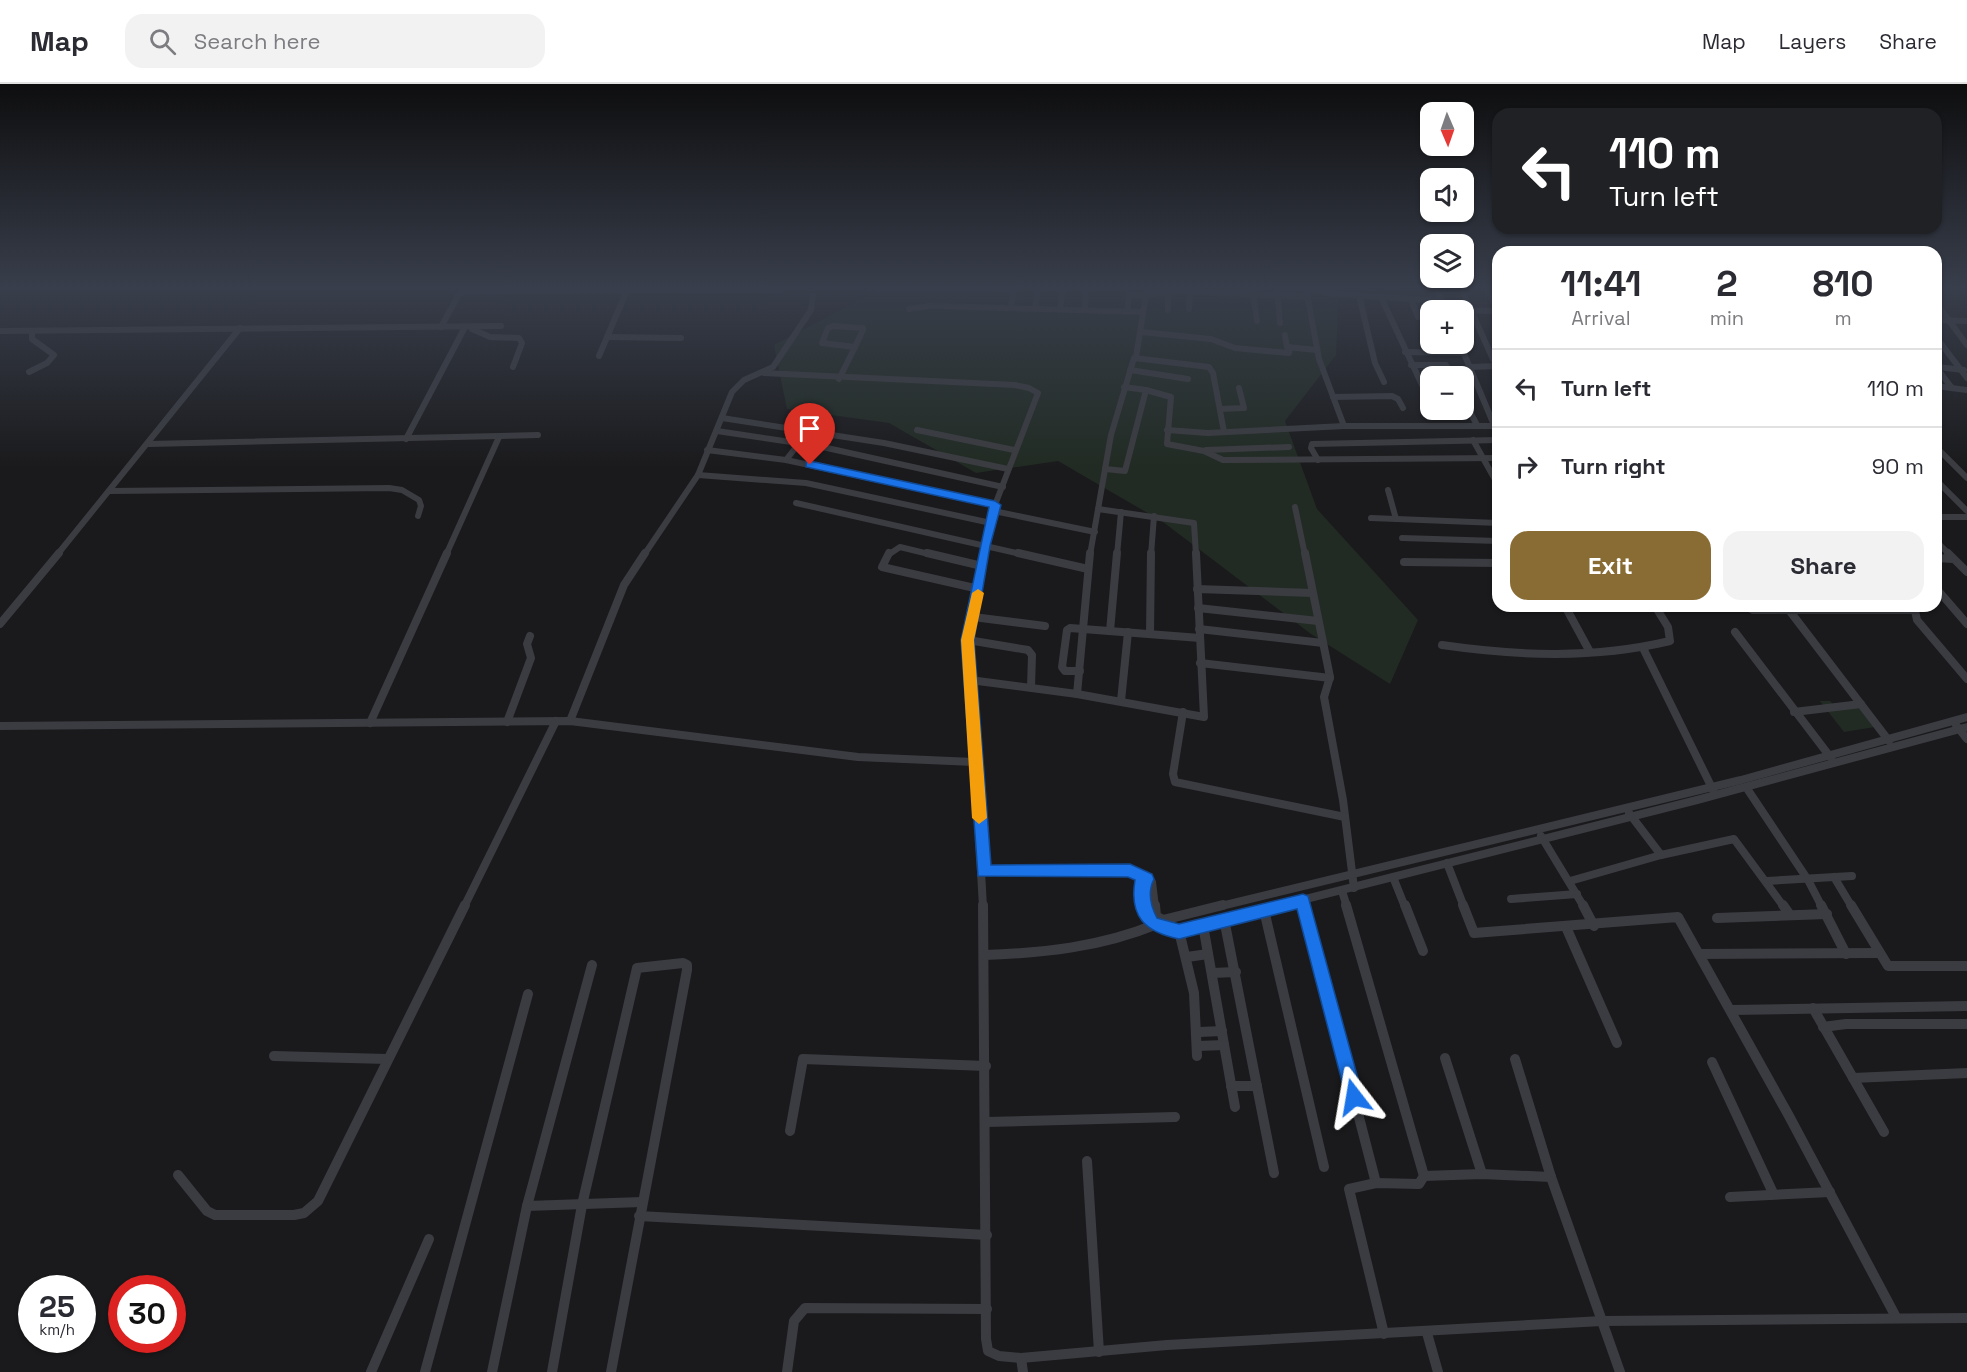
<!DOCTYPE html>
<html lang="en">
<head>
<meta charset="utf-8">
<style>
	body { margin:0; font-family:"Space Grotesk",sans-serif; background:#f2f2f3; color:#2b2b33; height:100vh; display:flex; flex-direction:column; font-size:22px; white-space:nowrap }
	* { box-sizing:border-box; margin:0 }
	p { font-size:20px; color:#7c7c81 }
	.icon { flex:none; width:33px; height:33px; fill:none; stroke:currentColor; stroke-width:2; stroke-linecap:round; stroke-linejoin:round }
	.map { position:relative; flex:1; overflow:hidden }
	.side { position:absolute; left:1492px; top:162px; width:450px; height:366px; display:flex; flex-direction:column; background:#fff; border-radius:18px; box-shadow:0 2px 4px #0004 }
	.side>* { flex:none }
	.top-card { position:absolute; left:1492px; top:24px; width:450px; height:126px; border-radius:18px; box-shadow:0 2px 4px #0004; background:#202124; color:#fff; overflow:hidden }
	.needle { width:39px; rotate:178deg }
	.fabs { position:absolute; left:1420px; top:18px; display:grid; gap:12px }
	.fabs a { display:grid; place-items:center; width:54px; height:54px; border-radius:12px; background:#fff; box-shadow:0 2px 4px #0004; font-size:30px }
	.speed { position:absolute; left:18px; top:1191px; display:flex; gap:12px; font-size:30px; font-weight:700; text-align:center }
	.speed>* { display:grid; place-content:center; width:78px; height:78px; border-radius:50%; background:#fff; box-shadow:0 2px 4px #0004; line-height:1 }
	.speed small { font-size:15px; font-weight:400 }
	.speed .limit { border:9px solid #d22; background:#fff; color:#111 }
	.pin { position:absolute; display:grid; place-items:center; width:51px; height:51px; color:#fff; margin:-62px -26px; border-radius:50% 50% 50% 0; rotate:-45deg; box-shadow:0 0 6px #0007 }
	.pin .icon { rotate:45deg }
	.me { position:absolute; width:66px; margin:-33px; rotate:346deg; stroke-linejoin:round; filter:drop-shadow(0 0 4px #0008) }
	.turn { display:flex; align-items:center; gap:21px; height:126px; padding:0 18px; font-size:27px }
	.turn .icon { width:78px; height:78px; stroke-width:2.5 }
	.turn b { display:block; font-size:42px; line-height:51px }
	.eta { display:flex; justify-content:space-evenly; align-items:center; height:102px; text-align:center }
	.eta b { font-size:36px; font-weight:600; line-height:42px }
	.primary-button { display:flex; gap:12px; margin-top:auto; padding:12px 18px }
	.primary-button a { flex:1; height:69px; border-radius:18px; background:#886c34; color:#fff; font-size:24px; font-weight:600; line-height:69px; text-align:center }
	.primary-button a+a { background:#f2f2f3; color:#2b2b33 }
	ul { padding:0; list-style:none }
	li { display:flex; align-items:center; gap:18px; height:78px; padding:0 18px; border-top:2px solid #e1e1e2 }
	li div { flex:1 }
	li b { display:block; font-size:22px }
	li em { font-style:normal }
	header { display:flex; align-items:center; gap:36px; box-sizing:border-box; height:84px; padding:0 30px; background:#fff; border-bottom:2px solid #e1e1e2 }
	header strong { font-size:28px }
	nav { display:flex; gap:33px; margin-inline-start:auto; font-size:21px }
	.search { width:420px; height:54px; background:#f2f2f3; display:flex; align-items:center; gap:15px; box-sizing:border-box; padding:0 21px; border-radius:18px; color:#7c7c81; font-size:22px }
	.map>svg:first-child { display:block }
	.green { fill:#212b23 }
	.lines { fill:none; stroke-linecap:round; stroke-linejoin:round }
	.street-far2 { stroke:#3b3c41; stroke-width:6 }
	.street-far1 { stroke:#3b3c41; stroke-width:8 }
	.street { stroke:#3b3c41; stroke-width:10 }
	.route { fill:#1a73e8; stroke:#114b97; stroke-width:1.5 }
	.slow { fill:#f59e0b }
</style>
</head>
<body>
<header>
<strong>Map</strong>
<div class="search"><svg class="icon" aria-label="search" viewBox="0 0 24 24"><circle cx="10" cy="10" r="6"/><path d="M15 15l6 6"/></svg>Search here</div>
<nav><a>Map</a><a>Layers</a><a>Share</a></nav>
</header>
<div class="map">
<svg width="1967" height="1288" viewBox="0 0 1967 1288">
	<rect width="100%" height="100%" fill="#1a1a1c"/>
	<g class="green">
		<path d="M882,204h457l-3,67 -51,66 32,88 101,111 -28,64 -79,-50 -148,-112 -105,-61 -82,12 -87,-50 -102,-14 -13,-64z"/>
		<path d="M1820,617h10l5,5 21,-2 19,23 -31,5z"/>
	</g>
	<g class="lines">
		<g class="street-far2">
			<path d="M998,204h16"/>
			<path d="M1277,204l3,35"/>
			<path d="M1306,204l13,71 25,67"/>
			<path d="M1436,204l7,16"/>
			<path d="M1306,205l28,5 108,7"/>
			<path d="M1462,206l34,76"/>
			<path d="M1488,207l10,20"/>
			<path d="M1168,208v18"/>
			<path d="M1253,209l4,28"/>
			<path d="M1359,211l16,68 9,19"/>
			<path d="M1381,213l41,88"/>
			<path d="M1411,215l7,18"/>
			<path d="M1936,219l31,42"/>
			<path d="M1011,224l3,-20"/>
			<path d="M909,225l21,-3 213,6"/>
			<path d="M1035,225l3,-21"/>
			<path d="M1060,225l3,-21"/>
			<path d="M1189,225l1,-18"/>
			<path d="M1085,226l1,-22"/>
			<path d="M1446,226l52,1"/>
			<path d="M1127,228l2,-17h17"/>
			<path d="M1936,236l31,1"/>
			<path d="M833,242l30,2v2l-8,17 -33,-4 6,-15z"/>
			<path d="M441,243l18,-33 10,-3 312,-1"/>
			<path d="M472,245l18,8 29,1 3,5 -9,24"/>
			<path d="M0,247l501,-5"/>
			<path d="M1141,248l70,7 24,9 54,5 1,-5"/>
			<path d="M1285,251l2,12 30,3"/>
			<path d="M607,253l74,1"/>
			<path d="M1936,253l31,41"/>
			<path d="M1460,260l34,81"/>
			<path d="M1405,268l59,1"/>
			<path d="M599,272l28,-66"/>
			<path d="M1136,273l10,-62 30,-4 132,6"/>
			<path d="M1411,281h35l7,11"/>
			<path d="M1470,283l28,-1"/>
			<path d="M1936,283l16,21"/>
			<path d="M1937,283l27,3"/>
			<path d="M1130,286l58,9"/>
			<path d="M29,288l18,-9 7,-8 -22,-16v-8"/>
			<path d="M764,289l251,12 14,3 9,5 -43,112 -12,50"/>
			<path d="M839,295l16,-32"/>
			<path d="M1936,302l31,4"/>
			<path d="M1146,306l25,7 -4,47 37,7 19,9 275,-2"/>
			<path d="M1333,313l59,-1 6,3 5,9"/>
			<path d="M1464,317l13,24"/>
			<path d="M1220,325l24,-1 -5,-20"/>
			<path d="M722,334l162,25 124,26"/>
			<path d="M917,346l97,20"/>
			<path d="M1167,346l41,3 136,-7h154"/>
			<path d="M717,347l101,15 185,41"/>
			<path d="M406,355l59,-112"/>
			<path d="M1473,356l25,45"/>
			<path d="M149,360l389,-9"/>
			<path d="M1936,363l31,31"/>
			<path d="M707,366l79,10 209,45"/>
			<path d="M1206,366l83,-3"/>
			<path d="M786,376l14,-18"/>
			<path d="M1318,376l-7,-12 1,-4 186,-4"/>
			<path d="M1105,385l20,2 21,-81 -22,-3"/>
			<path d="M698,391l108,8 185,40"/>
			<path d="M1936,396l31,31"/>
			<path d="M1388,406l8,29"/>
			<path d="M109,407l280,-3 13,2 17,10 2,6 -3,10"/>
			<path d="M796,419l229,52"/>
			<path d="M1295,423l10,48"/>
			<path d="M1098,425l96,14 2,32"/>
			<path d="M994,427l101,21"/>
			<path d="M1936,433h31"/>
			<path d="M1371,434l127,5"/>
			<path d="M1402,454l96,3"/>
			<path d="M1936,457l14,14"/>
			<path d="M57,471l183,-227"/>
			<path d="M446,471l53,-118"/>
			<path d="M644,471l54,-80 34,-83 12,-12 29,-13 38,-57 2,-15"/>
			<path d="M888,471l12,-8 33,8"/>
			<path d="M1090,471l21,-120 23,-77 75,9 4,6 11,59"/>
			<path d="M1117,471l4,-43"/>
			<path d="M1151,471l3,-39"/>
		</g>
		<g class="street-far1">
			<path d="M889,469l-7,14 97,22"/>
			<path d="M927,469l55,13"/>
			<path d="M983,469l-15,87 15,267"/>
			<path d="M1018,469l70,16"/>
			<path d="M1305,469l25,124 -6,20 19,103 11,88"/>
			<path d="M1948,469l19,19"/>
			<path d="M1936,474l17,1"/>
			<path d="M1404,478l94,1"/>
			<path d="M1936,504l31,36"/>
			<path d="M1197,505l115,4"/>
			<path d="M1565,522l25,46"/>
			<path d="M1746,522l7,4h24"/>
			<path d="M1772,522l8,4h134"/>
			<path d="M1914,522l3,14 50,59"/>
			<path d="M1198,524l120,13"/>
			<path d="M1789,526l100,131"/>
			<path d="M973,533l72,9"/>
			<path d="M0,540l59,-71"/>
			<path d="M1199,545l124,14"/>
			<path d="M1110,547l7,-78"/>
			<path d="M1735,548l96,126"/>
			<path d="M1150,550l1,-81"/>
			<path d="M968,556l60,10 4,5 -1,32"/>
			<path d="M1442,561c76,11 152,14 228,-4l-2,-14 -13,-21"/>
			<path d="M1643,564l70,142"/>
			<path d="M1200,579l130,15"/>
			<path d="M1080,587h-15l-3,-4 5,-37 3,-2 130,10"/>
			<path d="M970,596l107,14 127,23 -8,-164"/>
			<path d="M1077,610l13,-141"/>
			<path d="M1121,617l7,-69"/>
			<path d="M1183,628l-10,62 2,8 170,35"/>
			<path d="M1794,628l67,-8"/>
			<path d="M570,637l54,-136 21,-32"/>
			<path d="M507,638l24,-64 -4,-14 3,-8"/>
			<path d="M370,639l77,-170"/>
			<path d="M1956,641l11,14"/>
			<path d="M0,642l570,-5 288,36 116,5"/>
			<path d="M1746,703l62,93 14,27"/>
			<path d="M1629,729l32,42"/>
			<path d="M1541,752l43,71"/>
			<path d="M1447,779l17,44"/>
			<path d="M983,787l139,-2 30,13 3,25"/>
			<path d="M1393,793l12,30"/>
			<path d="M1834,793l18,30"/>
			<path d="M1570,797l91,-26 73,-16 50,68"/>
			<path d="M1767,797l85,-5"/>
			<path d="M1342,807l5,16"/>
			<path d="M1511,815l66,-5"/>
			<path d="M1303,817l2,6"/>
			<path d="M464,823l92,-186"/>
			<path d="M1145,823l-3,-21 4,-7"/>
			<path d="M1217,823l524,-127 226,-63"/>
			<path d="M1274,823l423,-107 270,-73"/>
		</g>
		<g class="street">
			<path d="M983,821l3,434 2,12 11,5 22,2 146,-13 435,-24 365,-3"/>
			<path d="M1145,821l9,18 25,8 101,-26"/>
			<path d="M1155,821l1,11 7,4 60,-15"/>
			<path d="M1304,821l72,278"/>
			<path d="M1346,821l78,271 -5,8 -43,-1 -27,6 35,145"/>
			<path d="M1405,821l18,46"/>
			<path d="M1463,821l11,28 204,-16 111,199 107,201"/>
			<path d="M1583,821l11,21"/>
			<path d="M1783,821l7,10"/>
			<path d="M1821,821l25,49"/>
			<path d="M1851,821l37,61h79"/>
			<path d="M1264,826l60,257"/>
			<path d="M1717,834l110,-4"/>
			<path d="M1224,835l50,254"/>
			<path d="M1203,841l32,182"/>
			<path d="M1566,843l51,116"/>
			<path d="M1179,847l15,62 3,63"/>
			<path d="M1699,870l179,-1"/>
			<path d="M984,871c60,-2 117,-8 173,-31"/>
			<path d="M1187,873l21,-3"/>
			<path d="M1212,889l24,-1"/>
			<path d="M1813,924l71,124"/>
			<path d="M1731,926l236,-4"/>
			<path d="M1823,943l23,-3h121"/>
			<path d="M1200,948l22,-1"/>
			<path d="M1198,962l26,-1"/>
			<path d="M274,972l113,3"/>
			<path d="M1445,974l37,116"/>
			<path d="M1515,975l36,118 69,195"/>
			<path d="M1712,978l61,131"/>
			<path d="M1853,994l114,-5"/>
			<path d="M1231,1002h26"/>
			<path d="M986,1038l189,-5"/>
			<path d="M790,1047l13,-72 183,7"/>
			<path d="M1087,1077l12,191"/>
			<path d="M178,1091l29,36 8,4h79l10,-2 14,-12 147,-296"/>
			<path d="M1424,1092l58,-2 69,3"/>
			<path d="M1730,1113l100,-5"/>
			<path d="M527,1122l115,-4"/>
			<path d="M639,1132l348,19"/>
			<path d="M1427,1249l11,39"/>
			<path d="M1021,1274l2,14"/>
			<path d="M371,1288l58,-133"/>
			<path d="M425,1288l103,-378"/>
			<path d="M492,1288l35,-166 65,-241"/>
			<path d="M552,1288l30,-167 55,-237 46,-5 4,2v5l-76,402"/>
			<path d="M787,1288l7,-51 11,-13 182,1"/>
		</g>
	</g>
	<linearGradient id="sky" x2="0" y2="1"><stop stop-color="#0e0e0f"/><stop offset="0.53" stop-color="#383e4b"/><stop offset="1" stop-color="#383e4b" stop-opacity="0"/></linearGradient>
	<rect width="1967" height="384" fill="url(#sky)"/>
	<path class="route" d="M810,377l185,40 6,4 -11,41 -16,94 17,225 139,-1 22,10 2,5c-6,12 -4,26 3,39l22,6 124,-30 5,2 55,201 -2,6 -7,3 -6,-3 -2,-6 -49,-188 -118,30c-34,-7 -50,-22 -44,-59l-7,-3 -150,-1 -17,-236 28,-133 -183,-40v-5z"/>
	<path class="slow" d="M978,505l6,4 -10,47 13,178 -8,6 -7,-6 -11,-178 11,-47z"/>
</svg>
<div class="fabs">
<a><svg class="needle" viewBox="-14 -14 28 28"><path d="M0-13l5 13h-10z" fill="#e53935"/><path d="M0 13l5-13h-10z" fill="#7c7c81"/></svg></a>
<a><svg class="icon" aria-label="sound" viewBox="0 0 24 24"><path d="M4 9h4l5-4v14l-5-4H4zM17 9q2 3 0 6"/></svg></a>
<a><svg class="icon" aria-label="layers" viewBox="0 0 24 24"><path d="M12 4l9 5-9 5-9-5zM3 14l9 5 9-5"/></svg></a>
<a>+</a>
<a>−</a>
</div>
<div class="speed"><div>25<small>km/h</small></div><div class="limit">30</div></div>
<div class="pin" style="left:810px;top:381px;background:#d93025"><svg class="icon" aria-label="arrive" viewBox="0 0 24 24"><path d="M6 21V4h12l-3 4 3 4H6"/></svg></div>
<svg class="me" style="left:1354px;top:1013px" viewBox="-20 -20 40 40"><path d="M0-17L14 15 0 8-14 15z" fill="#1a73e8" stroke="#fff" stroke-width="4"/></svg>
<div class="top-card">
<div class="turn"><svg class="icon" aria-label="left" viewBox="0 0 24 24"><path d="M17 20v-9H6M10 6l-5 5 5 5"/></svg><div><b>110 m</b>Turn left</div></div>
</div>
<section class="side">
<div class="eta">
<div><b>11:41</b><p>Arrival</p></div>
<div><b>2</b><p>min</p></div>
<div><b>810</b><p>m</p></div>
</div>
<ul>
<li><svg class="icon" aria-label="left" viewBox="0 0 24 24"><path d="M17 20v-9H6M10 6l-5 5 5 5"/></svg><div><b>Turn left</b></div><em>110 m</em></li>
<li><svg class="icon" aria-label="right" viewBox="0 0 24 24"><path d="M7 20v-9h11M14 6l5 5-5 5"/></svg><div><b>Turn right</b></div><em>90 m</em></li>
</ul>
<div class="primary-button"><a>Exit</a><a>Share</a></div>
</section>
</div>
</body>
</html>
